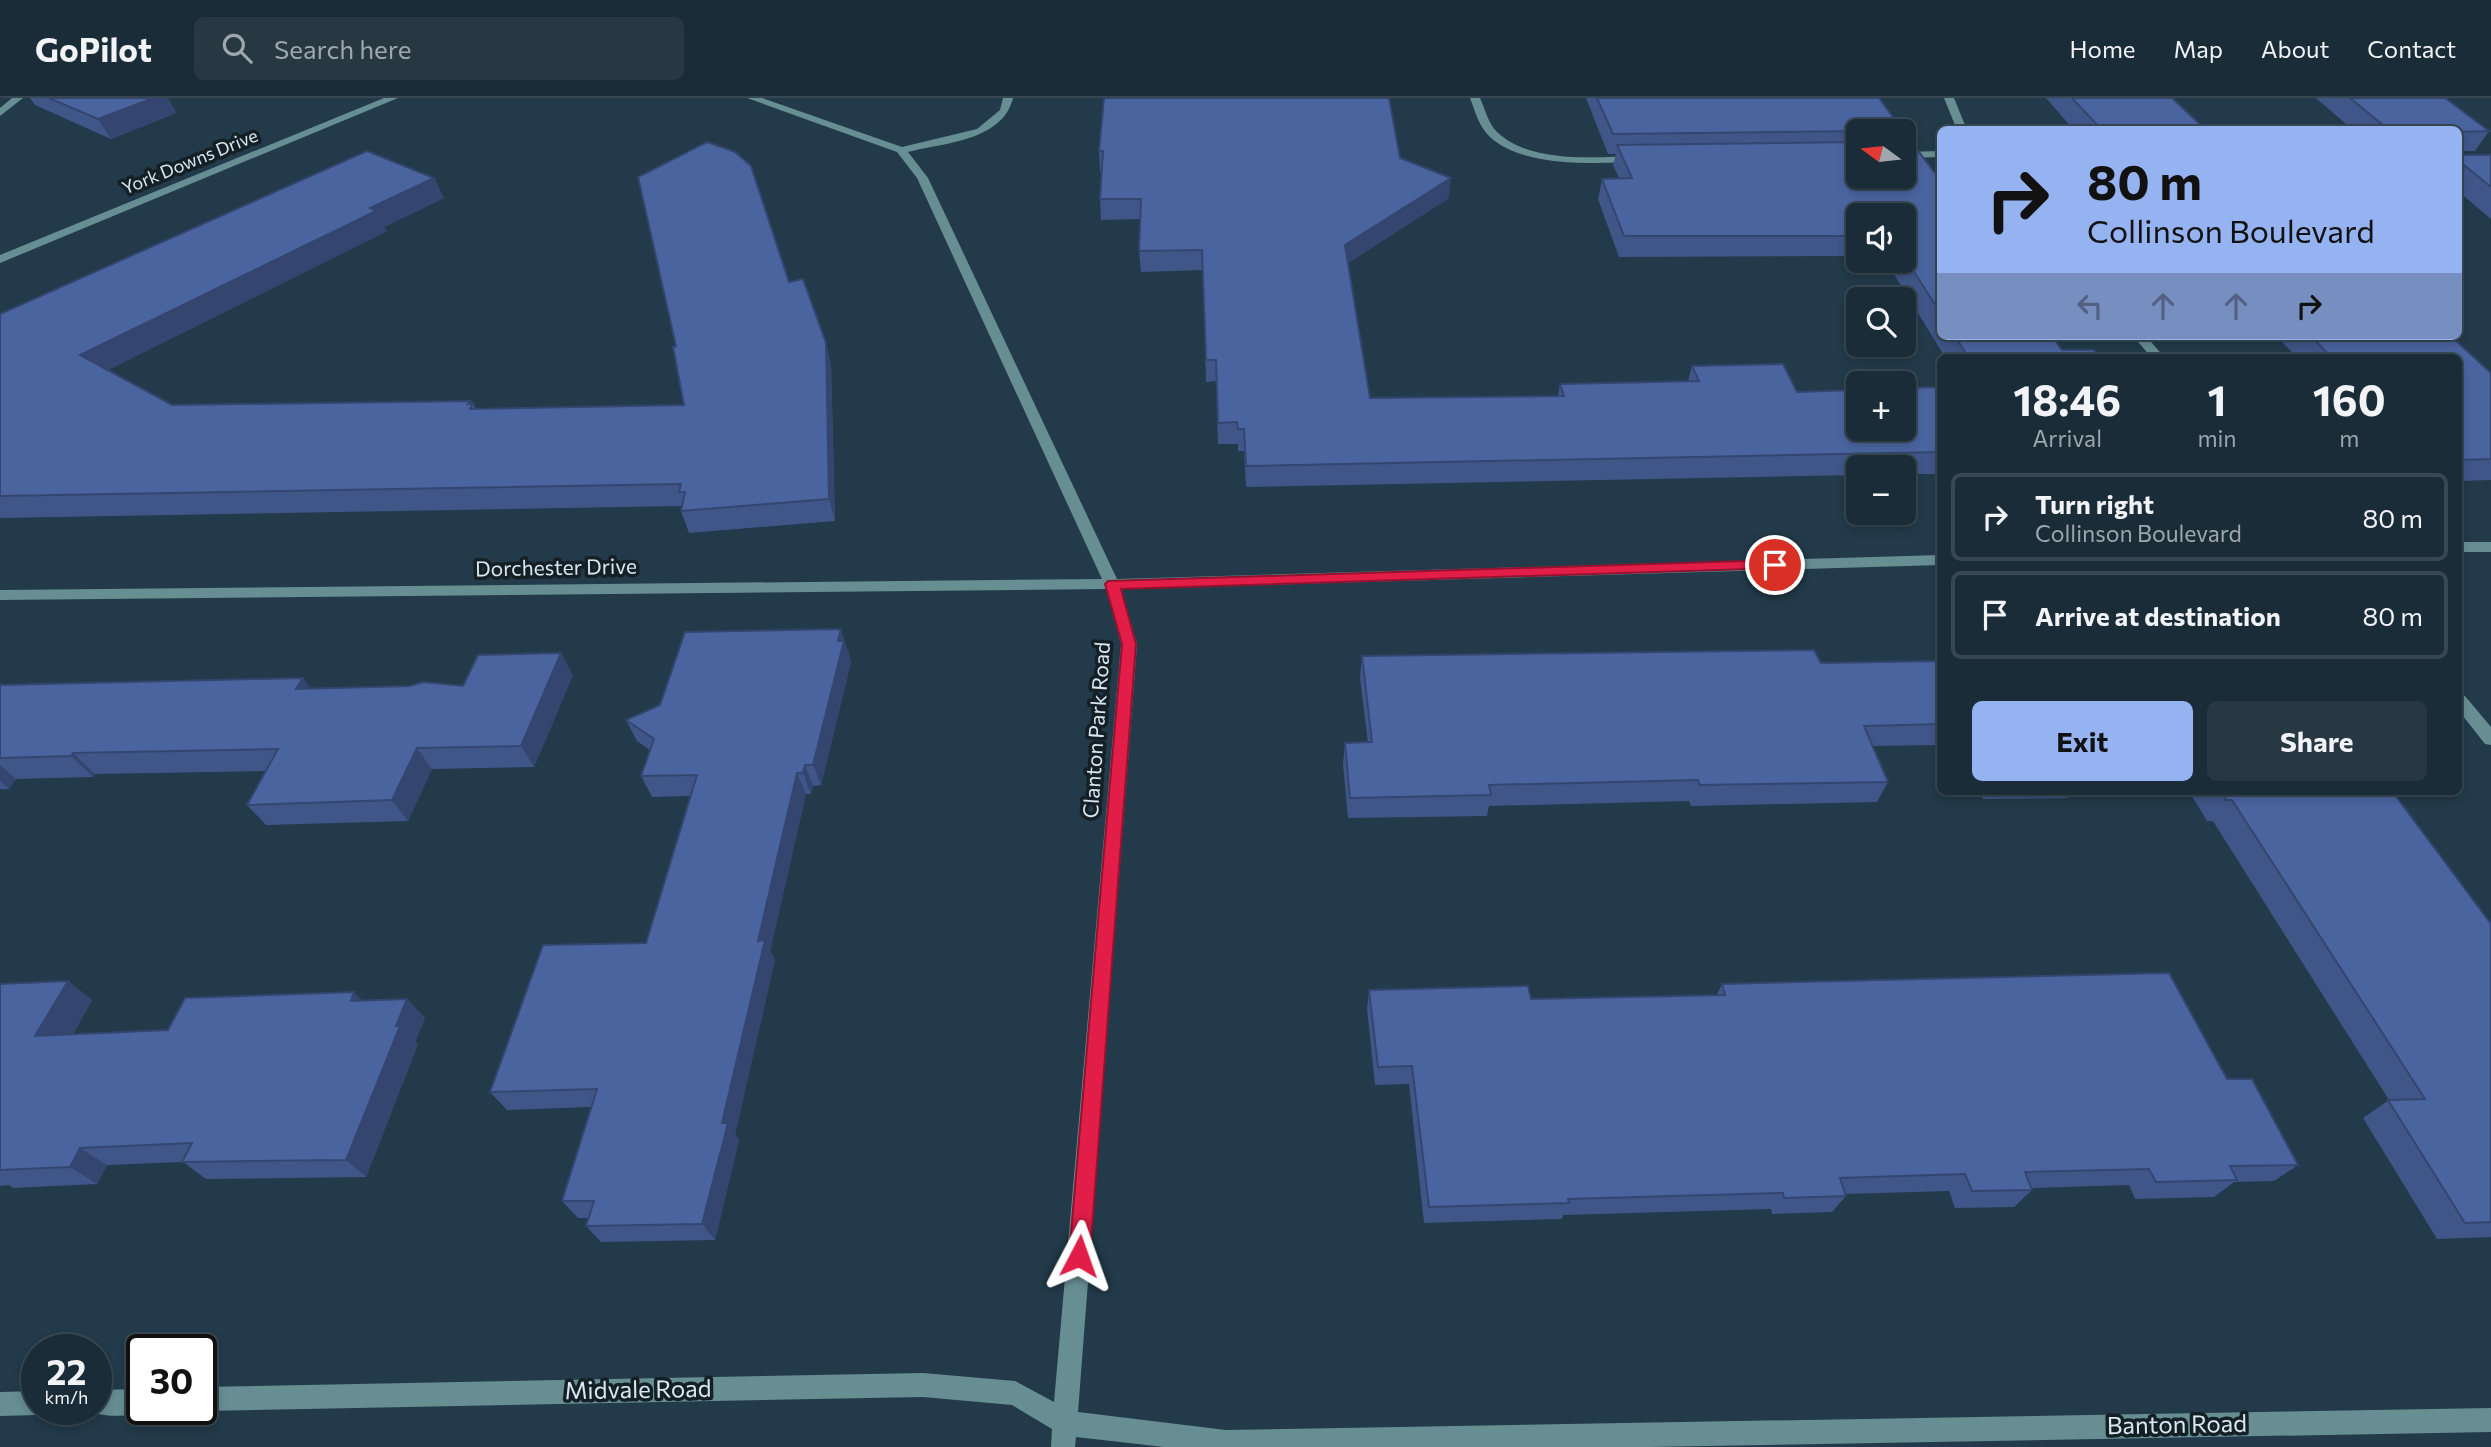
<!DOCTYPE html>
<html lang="en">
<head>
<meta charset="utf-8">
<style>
	body { margin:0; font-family:Commissioner,sans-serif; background:#273842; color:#f1f3f6; height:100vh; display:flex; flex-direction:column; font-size:26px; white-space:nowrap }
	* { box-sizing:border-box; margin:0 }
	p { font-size:23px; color:#9fa7ad }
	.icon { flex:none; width:38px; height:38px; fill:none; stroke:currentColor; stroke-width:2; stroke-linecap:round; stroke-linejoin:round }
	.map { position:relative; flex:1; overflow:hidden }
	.sheet { position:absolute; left:1937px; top:256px; width:525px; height:441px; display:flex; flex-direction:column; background:#1a2c37; border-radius:10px; box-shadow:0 4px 10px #0003,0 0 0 2px #384852 }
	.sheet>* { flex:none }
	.guide { position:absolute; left:1937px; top:28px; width:525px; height:214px; border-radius:10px; box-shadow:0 4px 10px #0003,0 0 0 2px #384852; background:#95b2f1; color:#111; overflow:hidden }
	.needle { width:46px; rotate:285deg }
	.controls { position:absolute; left:1846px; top:21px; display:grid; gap:14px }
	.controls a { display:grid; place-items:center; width:70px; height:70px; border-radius:10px; background:#1a2c37; box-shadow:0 4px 10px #0003,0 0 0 2px #384852; font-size:35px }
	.speed { position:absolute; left:21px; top:1236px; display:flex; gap:14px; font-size:35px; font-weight:700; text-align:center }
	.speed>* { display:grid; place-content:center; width:91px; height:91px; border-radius:50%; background:#1a2c37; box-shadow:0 4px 10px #0003,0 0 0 2px #384852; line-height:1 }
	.speed small { font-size:18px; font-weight:400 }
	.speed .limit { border:4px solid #111; border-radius:10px; background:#fff; color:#111 }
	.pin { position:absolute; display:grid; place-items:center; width:60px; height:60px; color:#fff; margin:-30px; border:4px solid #fff; border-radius:50%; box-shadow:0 2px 7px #0007 }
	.me { position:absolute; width:77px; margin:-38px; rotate:4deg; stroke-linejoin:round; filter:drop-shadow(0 0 5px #0008) }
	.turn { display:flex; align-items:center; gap:24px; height:147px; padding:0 35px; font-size:32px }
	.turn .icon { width:91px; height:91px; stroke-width:2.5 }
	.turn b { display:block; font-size:49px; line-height:60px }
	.lanes { display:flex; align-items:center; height:66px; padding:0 35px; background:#0003; justify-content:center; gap:35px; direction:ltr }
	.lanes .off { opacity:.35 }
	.eta { display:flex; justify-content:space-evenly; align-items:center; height:119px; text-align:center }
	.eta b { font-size:42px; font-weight:700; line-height:49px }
	.cta { display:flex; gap:14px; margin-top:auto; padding:14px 35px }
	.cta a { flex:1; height:80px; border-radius:10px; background:#95b2f1; color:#111; font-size:28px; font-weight:700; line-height:80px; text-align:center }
	.cta a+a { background:#273842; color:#f1f3f6 }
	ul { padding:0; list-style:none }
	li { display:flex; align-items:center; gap:21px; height:88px; margin:0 14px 10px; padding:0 21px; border:4px solid #384852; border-radius:10px }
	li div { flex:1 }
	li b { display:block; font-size:26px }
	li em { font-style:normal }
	header { display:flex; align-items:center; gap:42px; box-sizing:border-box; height:98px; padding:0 35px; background:#1a2c37; border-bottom:2px solid #384852 }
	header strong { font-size:33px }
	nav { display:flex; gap:38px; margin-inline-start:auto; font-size:24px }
	.search { width:490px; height:63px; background:#273842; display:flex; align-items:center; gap:18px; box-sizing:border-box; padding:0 24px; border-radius:10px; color:#9fa7ad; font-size:26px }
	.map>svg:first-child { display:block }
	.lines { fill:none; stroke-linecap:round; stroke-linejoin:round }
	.minor { fill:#668e93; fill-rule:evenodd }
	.wall { fill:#405689; fill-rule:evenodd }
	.shaded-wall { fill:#34466f }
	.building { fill:#4a649f; stroke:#34466f; stroke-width:2 }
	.route { fill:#e11d48; stroke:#92132f; stroke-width:2 }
	.labels { text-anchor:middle; stroke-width:7; stroke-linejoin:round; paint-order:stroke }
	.far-street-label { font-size:18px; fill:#d9e7f1; stroke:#152026 }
	.street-label { font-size:21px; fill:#d9e7f1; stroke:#152026 }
	.near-street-label { font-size:24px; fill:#d9e7f1; stroke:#152026 }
</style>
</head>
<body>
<header>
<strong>GoPilot</strong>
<div class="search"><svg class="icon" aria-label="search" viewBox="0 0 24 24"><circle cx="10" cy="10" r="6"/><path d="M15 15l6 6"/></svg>Search here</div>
<nav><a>Home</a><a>Map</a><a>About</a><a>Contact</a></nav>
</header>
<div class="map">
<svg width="2491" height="1349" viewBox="0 0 2491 1349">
	<rect width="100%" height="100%" fill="#223a49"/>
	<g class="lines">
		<g class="minor">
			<path d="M12,0h11l-23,18v-8z"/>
			<path d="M384,0h14l-398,165v-8z"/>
			<path d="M747,0h15l140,49 75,-18 23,-19 3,-12h10c-10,43 -70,45 -105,54l20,26 189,401 824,-24v10l-820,24 16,55 -59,768 148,18 1265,-22v24l-842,15h-485l-88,-10 -1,10h-24l1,-18 -40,-24 -89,-8 -722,14 -6,-2h6v-22l722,-14 92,8 39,21 67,-758 -15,-55 -1106,11v-10l1102,-11 -185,-401 -20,-26z"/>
			<path d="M1470,0h10c5,11 8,25 17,34 34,32 98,25 141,24l5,3 -5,3c-43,1 -114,6 -148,-25 -11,-10 -15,-26 -20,-39z"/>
			<path d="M1944,0h10l13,32h-10z"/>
			<path d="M1941,53v6l-37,1v-6z"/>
			<path d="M2133,238h13l18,21h-13z"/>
			<rect x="2459" y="444" width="32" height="10"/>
			<path d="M2459,596l6,2 26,31v18l-6,-1 -26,-33z"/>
			<path d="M142,1291v20h9c-14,8 -51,10 -64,0h9v-19z"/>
			<path d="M37,1293v18h10l-1,3 -9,3 -37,1v-24z"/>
		</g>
	</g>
	<g class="wall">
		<path d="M30,0h138l8,15 -65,26 -76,-34z"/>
		<path d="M1586,0h293l24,33h-45v46l83,-5v164h111l10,14 37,7h-154l-58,-94h-33l-4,-7 -231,1 -21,-58 4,-20 17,-1 -6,-13 3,-11h-8zM1858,117h46v46h-46z"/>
		<path d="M2046,0h126l34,32h-132z"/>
		<path d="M2316,0h129l44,33 -14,20h-16v-21h-106z"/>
		<path d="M1099,53l301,7 49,40 -101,65 22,135 188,-2 2,-12 128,-3 4,-15 105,26 144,-5v87h-37v-7h-46v8l-612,12 -2,-36h-6v-7h-20l-2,-63 -10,1 -3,-112 -62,2 -2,-21 1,-32 -39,1 -1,-21 2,-28h-2z"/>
		<path d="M2459,57h32v64l-32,-27z"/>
		<path d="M434,80l10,20 -60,29 3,4 -279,139 64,35 298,-4 1,2h2l3,6 208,-4 -8,-59 113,-64 42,82 4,157 -146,12 -8,-22 1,-5 -682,12v-204z"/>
		<path d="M2277,238h149l3,3 62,34v107l-32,1v-124h-163z"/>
		<path d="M848,552l3,12 -30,123 -8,1 -2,8h-5l-36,157 5,9 -40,174 4,6 -24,100 -114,2 -15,-16 3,-8h-11l-16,-17 29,-94 -84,3 -17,-18 156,-149 44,-147 -38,1 -11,-21 9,-26 -13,-9 -11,-21 34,-15z"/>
		<path d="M1362,558l459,7 118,-2 2,-3v87l-68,1 15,36 -11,20 -186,4 -2,-5 -200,5 -2,10 -139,2 -5,-54 2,-21h23l-8,-65z"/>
		<path d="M573,577l-39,92 -102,2 -24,52 -142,4 -19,-20 19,-34 -171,3 -2,3 -77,2 -7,10h-9v-104l310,3 153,-2z"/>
		<path d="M1979,693h94l-5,7 -85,1z"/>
		<path d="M2189,693h203l99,133v313l-54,2 -74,-121 26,-18 -176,-279h-6z"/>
		<path d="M68,883l24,19 -19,34 95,-4 195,-29 44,-2 18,19 -10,24 3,2 -52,133 -160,2 -23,-17 -76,3 -10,19 -84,4 -4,-3 -9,1v-202z"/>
		<path d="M1722,886l505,95 71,86 -24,16 -40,1 -20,15 -79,2 -6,-14 -97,3v2l-18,17 -59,1 -6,-17 -104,3 1,2 -14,16 -60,2 -1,-5 -208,6 -1,4 -138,4 -15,-139 -34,1 -8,-76 2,-19 162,9 186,-4z"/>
	</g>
	<g class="shaded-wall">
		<path d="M153,0h15l8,15 -65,26 -13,-20z"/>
		<path d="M434,80l10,20 -60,29 3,4 -291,145 -16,-21 290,-147z"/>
		<path d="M1451,80l-2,20 -105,68 1,-21z"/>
		<path d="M826,245l5,21 4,157 -6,-22z"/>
		<path d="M841,531l10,33 -30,123 -8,-20z"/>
		<path d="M561,555l12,22 -39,92 -13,-21z"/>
		<path d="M303,580l16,21 -23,-10z"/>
		<path d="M417,650l15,21 -24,52 -16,-21z"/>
		<path d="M73,655l22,21 -2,3 -22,-21z"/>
		<path d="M0,667l16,14 -7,10 -9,-8z"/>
		<path d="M805,667l8,21 -2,8 -8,-21z"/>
		<path d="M797,675l9,21 -36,157 5,9 -40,174 4,6 -24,100 -13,-16 56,-283z"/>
		<path d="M68,883l24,19 -31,55 -26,-19z"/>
		<path d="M354,894l19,19 -22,-10z"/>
		<path d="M407,901l18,19 -10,24 3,2 -52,133 -20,-17 50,-134z"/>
		<path d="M80,1050l27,17 -10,19 -27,-17z"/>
	</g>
	<g class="building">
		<path d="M49,0h104l-55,21z"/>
		<path d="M1104,0h285l11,60 51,20 -106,67 25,153 194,-2 -4,-12 139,-3 -7,-15 91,-2 14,28 61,-2v39h46v-41l37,-1v65l-695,14 -2,-37h-6l-1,-7 -19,1 -2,-63h-10l-4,-110 -63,1 2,-52h-41l3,-48h-4z"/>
		<path d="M1597,0h282l24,33h-38l-252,3z"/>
		<path d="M2072,0h100l34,32h-104z"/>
		<path d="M2350,0h95l44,33 -30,1v-2h-70z"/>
		<path d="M1904,34l30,40h7v142l-37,-58v-41h-46v22v-1h-234l-22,-57 30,-1 -15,-33 241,-3v35h46z"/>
		<path d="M707,44l28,10 16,14 38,116 14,-3 23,64 3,156 -148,12 4,-19h-6l2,-8 -681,12v-182l367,-163 67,27 -64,30 6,3 -296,144 92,50 298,-4 -2,3 5,-1 -3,6 214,-4 -11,-58 3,-1 -38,-169z"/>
		<path d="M2459,57h32v32l-32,-26z"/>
		<path d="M1955,238h97l10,14h32l5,7h-131z"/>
		<path d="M2311,238h115l3,3h25l37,34v86l-32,1v-103h-128z"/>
		<path d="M841,531l-3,12h6l-31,124h-8l-2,8h-6l-39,168 7,-1 -43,183h6l-26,101 -116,2 8,-25h-32l35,-112 -107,3 53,-147 103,-2 51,-168 -56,1 13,-37 -28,-19 34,-15 25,-73z"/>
		<path d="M1814,552l7,13 120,-2v63l-77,2 24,56 -188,3 -2,-5 -209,5 2,10 -141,3 -5,-55 27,-1 -10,-86z"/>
		<path d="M561,555l-40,93 -104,2 -25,52 -145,5 31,-56 -205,4 -2,3 -71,2v-73l303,-7 -7,11 114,-3 13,-4 40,4 15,-31z"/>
		<path d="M2220,693h172l99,133v298l-26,1 -77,-123 37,-1 -193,-299h-6z"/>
		<path d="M2169,875l58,106h25l46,86 -68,1 7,14 -81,2 -7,-13 -124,3 7,18 -60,1 -7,-17 -125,4 6,18 -62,2 -1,-5 -215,6 1,4 -140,4 -17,-141 -34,1 -9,-77 159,-4 3,13 194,-4 -3,-11z"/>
		<path d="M68,883l-33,55 133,-6 17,-32 169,-6 -3,9 56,-2 -11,27h4l-54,134 -164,2 10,-19 -112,5 -10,19 -70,3v-186z"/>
	</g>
	<path class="route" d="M1775,462l7,5 -2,3 -659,21 15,55 -46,612 -3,7 -8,3 -7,-3 -3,-7 53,-612 -17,-60 3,-3z"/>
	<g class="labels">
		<g class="far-street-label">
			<text transform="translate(190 64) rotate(-22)" y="6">York Downs Drive</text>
		</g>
		<g class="street-label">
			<text transform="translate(556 470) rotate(-1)" y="7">Dorchester Drive</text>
			<text transform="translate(1097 632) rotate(-86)" y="7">Clanton Park Road</text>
		</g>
		<g class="near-street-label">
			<text transform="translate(638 1292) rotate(-1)" y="8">Midvale Road</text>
			<text transform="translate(2177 1327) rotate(-1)" y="8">Banton Road</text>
		</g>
	</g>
</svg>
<div class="controls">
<a><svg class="needle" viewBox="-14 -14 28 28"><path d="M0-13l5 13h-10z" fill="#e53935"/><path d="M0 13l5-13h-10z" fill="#9fa7ad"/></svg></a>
<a><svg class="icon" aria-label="sound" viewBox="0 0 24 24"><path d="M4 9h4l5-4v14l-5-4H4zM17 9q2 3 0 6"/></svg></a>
<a><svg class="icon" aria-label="search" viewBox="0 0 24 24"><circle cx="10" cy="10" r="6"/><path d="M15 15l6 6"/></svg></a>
<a>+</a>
<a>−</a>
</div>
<div class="speed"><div>22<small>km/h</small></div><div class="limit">30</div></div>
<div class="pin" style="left:1775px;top:467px;background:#d93025"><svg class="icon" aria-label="arrive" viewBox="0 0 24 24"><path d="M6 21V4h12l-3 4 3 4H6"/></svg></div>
<svg class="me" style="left:1079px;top:1158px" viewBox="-20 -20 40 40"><path d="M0-17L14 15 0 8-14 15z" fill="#e11d48" stroke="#fff" stroke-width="4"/></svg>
<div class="guide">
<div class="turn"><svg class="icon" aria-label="right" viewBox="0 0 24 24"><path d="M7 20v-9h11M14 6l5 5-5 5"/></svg><div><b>80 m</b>Collinson Boulevard</div></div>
<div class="lanes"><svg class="icon off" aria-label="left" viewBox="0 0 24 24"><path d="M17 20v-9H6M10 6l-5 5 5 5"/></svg><svg class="icon off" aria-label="ahead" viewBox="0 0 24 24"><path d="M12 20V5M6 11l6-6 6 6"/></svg><svg class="icon off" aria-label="ahead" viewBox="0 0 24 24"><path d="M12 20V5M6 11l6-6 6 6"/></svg><svg class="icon" aria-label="right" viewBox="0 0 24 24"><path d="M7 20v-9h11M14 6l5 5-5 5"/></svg></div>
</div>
<section class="sheet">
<div class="eta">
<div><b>18:46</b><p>Arrival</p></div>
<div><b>1</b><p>min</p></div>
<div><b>160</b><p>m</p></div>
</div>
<ul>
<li><svg class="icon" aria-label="right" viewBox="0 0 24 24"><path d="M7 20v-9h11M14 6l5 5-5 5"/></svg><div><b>Turn right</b><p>Collinson Boulevard</p></div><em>80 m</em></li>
<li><svg class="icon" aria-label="arrive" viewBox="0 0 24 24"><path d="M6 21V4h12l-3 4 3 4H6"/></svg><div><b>Arrive at destination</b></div><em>80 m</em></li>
</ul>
<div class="cta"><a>Exit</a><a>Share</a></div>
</section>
</div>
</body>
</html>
